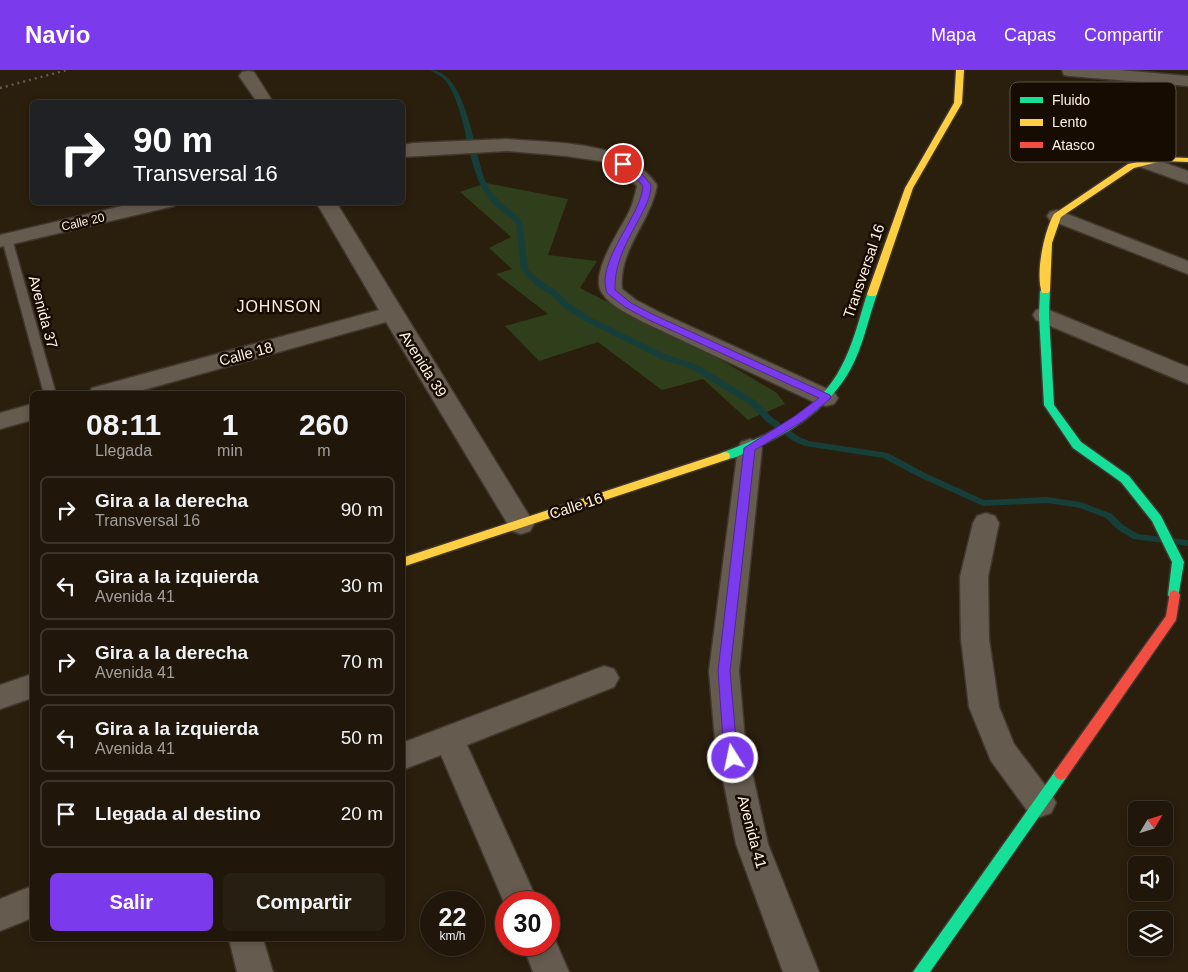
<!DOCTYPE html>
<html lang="es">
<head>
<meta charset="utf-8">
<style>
	body { margin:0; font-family:Helvetica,sans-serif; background:#281f13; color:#f1f3f6; height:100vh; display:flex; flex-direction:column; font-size:19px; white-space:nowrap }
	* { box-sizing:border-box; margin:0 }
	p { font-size:16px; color:#a29f9c }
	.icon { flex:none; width:28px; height:28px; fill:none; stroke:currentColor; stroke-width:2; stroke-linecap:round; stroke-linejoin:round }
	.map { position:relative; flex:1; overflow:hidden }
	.details { position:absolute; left:30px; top:321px; width:375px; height:550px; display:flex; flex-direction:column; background:#20160a; border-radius:8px; box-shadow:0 2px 8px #0003,0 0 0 1px #3d352b }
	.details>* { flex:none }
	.guide { position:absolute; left:30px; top:30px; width:375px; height:105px; border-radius:8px; box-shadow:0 2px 8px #0003,0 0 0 1px #3d352b; background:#202124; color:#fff; overflow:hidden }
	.needle { width:32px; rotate:52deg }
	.buttons { position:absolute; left:1128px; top:731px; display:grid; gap:10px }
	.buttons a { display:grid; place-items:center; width:45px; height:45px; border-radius:8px; background:#20160a; box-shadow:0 2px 8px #0003,0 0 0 1px #3d352b; font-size:25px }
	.speed { position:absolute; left:420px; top:821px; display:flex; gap:10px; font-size:25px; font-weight:700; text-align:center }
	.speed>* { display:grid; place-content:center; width:65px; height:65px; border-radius:50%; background:#20160a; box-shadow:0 2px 8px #0003,0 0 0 1px #3d352b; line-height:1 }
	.speed small { font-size:12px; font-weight:400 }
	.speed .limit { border:8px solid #d22; background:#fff; color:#111 }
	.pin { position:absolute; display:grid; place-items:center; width:42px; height:42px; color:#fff; margin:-21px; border:2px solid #fff; border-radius:50%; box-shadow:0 1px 5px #0007 }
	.me { position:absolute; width:55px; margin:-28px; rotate:350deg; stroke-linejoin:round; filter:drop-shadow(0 0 4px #0008) }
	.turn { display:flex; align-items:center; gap:18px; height:105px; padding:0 20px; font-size:22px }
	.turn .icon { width:65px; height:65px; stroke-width:2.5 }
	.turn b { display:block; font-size:35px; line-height:42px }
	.eta { display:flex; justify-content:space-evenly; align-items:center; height:85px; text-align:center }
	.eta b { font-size:30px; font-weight:600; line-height:35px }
	.cta { display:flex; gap:10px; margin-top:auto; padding:10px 20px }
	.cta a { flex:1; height:58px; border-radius:8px; background:#7c3aed; color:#fff; font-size:20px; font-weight:600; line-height:58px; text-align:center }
	.cta a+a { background:#281f13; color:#f1f3f6 }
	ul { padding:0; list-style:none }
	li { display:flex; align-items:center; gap:15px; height:68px; margin:0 10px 8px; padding:0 10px; border:2px solid #3d352b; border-radius:8px }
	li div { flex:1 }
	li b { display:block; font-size:19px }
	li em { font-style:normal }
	header { display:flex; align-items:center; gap:30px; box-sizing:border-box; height:70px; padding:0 25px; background:#7c3aed; color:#fff }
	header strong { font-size:24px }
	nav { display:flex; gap:28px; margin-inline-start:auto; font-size:18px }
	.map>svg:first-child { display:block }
	.green { fill:#303f1b }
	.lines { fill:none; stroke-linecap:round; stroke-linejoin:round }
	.stream { fill:#163f3a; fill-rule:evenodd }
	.lane-casing { stroke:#41372d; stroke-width:3 }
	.street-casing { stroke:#41372d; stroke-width:3 }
	.fast-casing { stroke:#41372d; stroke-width:3 }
	.slow-casing { stroke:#41372d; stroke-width:3 }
	.jam-casing { stroke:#41372d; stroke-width:3 }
	.lane { fill:#665b4f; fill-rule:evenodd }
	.street { fill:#665b4f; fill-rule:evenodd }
	.fast { fill:#16e098; fill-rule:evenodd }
	.slow { fill:#ffcf43; fill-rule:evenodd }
	.jam { fill:#f24e42; fill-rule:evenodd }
	.rail { stroke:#635a4e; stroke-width:2.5; stroke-dasharray:2 4; stroke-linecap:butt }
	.route { fill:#7c3aed; stroke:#51269a }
	.labels { text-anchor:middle; stroke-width:5; stroke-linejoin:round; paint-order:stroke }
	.far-street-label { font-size:12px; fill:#fef1e3; stroke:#160c02 }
	.street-label { font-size:15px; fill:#fef1e3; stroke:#160c02 }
	.neighbourhood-label { font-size:16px; letter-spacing:1px; fill:#fef1e3; stroke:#160c02 }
	.key { fill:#160c02; stroke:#5c5146; stroke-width:1 }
	.key-label { font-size:14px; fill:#fef1e3 }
</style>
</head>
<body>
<header>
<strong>Navio</strong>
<nav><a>Mapa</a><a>Capas</a><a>Compartir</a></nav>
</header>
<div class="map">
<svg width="1188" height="902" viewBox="0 0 1188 902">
	<rect width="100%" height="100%" fill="#2a1e0d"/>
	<path class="green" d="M486,113l82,16 -20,56 49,6 -17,27 143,73 54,32 8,11 -37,16 -45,-41 -41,11 -64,-48 -59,19 -34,-35 43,-12 -52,-40 16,-5 -23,-21 22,-11 -51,-45z"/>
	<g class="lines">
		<path class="stream" d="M430,0c37,0 44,85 56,112 7,18 23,25 36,39l6,48 13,12 16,10 13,13 22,14 75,37 31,10 58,36 17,17 26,19 10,4 79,12 37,20 59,27 63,-3 34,5 31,12 11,11 15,9 50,6v6l-55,-7 -16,-10 -11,-11 -26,-10 -33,-5 -64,3 -64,-29 -36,-19 -78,-12 -12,-5 -26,-19 -17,-17 -58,-36 -31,-10 -75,-37 -22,-14 -13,-13 -16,-10 -14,-16 -5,-47c-10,-8 -22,-15 -29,-26 -19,-28 -19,-66 -32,-98 -3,-7 -7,-15 -12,-20 -4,-3 -9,-5 -13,-8z"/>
		<defs>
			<path id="lane" d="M7,166l5,3 44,155h-12l-42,-155z"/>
			<g id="street">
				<path d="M1062,0h57l69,6v10l-118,-10 -6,-1z"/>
				<path d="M248,1l6,1 19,30h-16l-18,-26 3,-4z"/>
				<path d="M507,69c50,5 118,0 150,46 -6,37 -39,65 -35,104l14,11 23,12 175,80 4,6 -4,6 -8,2 -8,-2 -175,-82c-14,-8 -32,-15 -41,-29 -13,-19 18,-63 27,-81 4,-9 6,-17 8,-26l-21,-18 -16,-7 -34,-5 -59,-5 -105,6v-12l12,-2z"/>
				<path d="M1145,86l43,15v13l-50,-18 -2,-4 2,-4z"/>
				<path d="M139,132h38l-3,4 -174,41v-12z"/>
				<path d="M316,132h20l194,315 4,7 -4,7 -9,3 -9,-3 -126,-209 -257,72h-41l4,-6 287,-78z"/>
				<path d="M1057,140l131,51v13l-138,-54 -3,-4 3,-4z"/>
				<path d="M1044,238l144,59v17l-152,-64 -3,-5 3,-5z"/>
				<path d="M32,334v16l-32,9v-16z"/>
				<path d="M750,369l9,3 3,6 -23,223 6,69 23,104 51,128h-36l-47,-128 -21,-104 -6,-69 29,-223 3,-6z"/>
				<path d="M986,443l9,3 4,7 -11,54 1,62 10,68 15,37 37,49 5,10 -5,10 -11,4 -11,-4 -38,-52 -22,-54 -8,-68 -1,-62 13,-54 4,-7z"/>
				<path d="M604,596l10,3 5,9 -5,9 -147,58 71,157h-32v5l-65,-152 -39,15v-27z"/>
				<path d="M32,604v24l-32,11v-24z"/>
				<path d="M32,816v32l-32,13v-32z"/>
				<path d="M549,862l3,1 17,39h-36l-10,-27h26z"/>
				<path d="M229,869h34l10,33h-36z"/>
			</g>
			<g id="fast">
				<path d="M1045,218l5,3 -1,24 5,90 27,37 48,34 32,40 23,46 -6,36h-8l-2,-3 4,-33 -20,-41 -31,-39 -48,-34 -29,-43 -5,-90 1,-24z"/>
				<path d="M872,221l5,3c-9,25 -14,53 -27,76 -20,36 -56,61 -93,77 -9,4 -26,15 -36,12l-1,-3 1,-3c45,-16 96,-40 119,-84 13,-23 19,-50 27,-75z"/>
				<path d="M1061,698l5,2 2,4 -2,4 -136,194h-17l143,-202z"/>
			</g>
			<g id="slow">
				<path d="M956,0h8l-2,33 -49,85 -36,106 -2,2h-6l-2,-2 38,-106 49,-85z"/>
				<path d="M1162,87l26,1v4l-26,-1 -28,7 -73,49 -9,26 -2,48 -2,2h-6c-7,-19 2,-62 12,-79l74,-50z"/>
				<path d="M725,382l4,1 1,3 -1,3 -327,108v-9z"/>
			</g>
			<path id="jam" d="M1174,520l4,2 2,3 -4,25 -110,158 -5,2 -5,-2 -2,-4 2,-4 110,-154 4,-24z"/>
		</defs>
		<use href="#lane" class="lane-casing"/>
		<use href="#street" class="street-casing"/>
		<use href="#fast" class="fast-casing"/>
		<use href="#slow" class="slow-casing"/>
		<use href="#jam" class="jam-casing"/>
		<use href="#lane" class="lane"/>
		<use href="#street" class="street"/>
		<use href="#fast" class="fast"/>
		<use href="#slow" class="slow"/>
		<use href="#jam" class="jam"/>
		<path class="rail" d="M0,18l67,-18"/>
	</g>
	<path class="route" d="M620,92c12,-1 24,14 31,23 0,13 -6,22 -12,34 -12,22 -25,45 -24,71l16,13 23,12 176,80 1,3 -28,23 -48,29 -25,221 6,69 4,18 -2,4 -5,1 -5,-1 -5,-22 -5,-69 26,-223 51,-32 24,-18 -172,-79 -22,-12 -18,-14c-12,-32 34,-76 36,-107l-9,-10 -14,-11z"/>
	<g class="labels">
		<g class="far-street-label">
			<text transform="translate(83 152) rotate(-13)" y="4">Calle 20</text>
		</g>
		<g class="street-label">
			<text transform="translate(864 201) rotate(-71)" y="5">Transversal 16</text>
			<text transform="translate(43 242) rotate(75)" y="5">Avenida 37</text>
			<text transform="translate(246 284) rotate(-15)" y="5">Calle 18</text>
			<text transform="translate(423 294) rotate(58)" y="5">Avenida 39</text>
			<text transform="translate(576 436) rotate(-18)" y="5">Calle 16</text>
			<text transform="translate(752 762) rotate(75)" y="5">Avenida 41</text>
		</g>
		<g class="neighbourhood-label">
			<text x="279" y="242">JOHNSON</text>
		</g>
	</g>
	<rect x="1010" y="12" width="166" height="80" rx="8" class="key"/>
	<rect x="1020" y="27" width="23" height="6" fill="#16e098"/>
	<rect x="1020" y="49" width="23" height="7" fill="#ffcf43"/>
	<rect x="1020" y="72" width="23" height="6" fill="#f24e42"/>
	<g class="key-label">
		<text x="1052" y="35">Fluido</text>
		<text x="1052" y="57">Lento</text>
		<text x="1052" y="80">Atasco</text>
	</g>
</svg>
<div class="buttons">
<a><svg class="needle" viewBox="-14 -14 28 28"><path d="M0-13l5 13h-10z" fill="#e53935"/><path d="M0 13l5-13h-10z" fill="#a29f9c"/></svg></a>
<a><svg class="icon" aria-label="sound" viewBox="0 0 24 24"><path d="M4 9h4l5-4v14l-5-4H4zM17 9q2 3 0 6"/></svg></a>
<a><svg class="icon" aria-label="layers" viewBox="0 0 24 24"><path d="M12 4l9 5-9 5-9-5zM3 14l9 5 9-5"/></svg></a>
</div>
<div class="speed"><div>22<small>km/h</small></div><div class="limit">30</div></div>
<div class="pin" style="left:623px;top:94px;background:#d93025"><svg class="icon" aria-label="arrive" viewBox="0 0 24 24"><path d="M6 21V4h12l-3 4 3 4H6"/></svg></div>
<svg class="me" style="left:733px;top:688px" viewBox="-20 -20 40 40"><circle r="17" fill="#7c3aed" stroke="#fff" stroke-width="3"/><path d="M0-11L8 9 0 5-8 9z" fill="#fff"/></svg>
<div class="guide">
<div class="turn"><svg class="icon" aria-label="right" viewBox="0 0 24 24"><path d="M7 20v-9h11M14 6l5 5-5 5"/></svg><div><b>90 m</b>Transversal 16</div></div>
</div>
<section class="details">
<div class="eta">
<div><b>08:11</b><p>Llegada</p></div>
<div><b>1</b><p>min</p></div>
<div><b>260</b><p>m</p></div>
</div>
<ul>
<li><svg class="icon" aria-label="right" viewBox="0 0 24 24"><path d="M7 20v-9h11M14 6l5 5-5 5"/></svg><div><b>Gira a la derecha</b><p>Transversal 16</p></div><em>90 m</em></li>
<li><svg class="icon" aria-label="left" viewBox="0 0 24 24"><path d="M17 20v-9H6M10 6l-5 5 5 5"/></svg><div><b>Gira a la izquierda</b><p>Avenida 41</p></div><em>30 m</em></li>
<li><svg class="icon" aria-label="right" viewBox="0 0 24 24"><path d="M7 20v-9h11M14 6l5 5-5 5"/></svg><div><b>Gira a la derecha</b><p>Avenida 41</p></div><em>70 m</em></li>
<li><svg class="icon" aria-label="left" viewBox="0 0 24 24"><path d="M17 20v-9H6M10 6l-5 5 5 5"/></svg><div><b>Gira a la izquierda</b><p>Avenida 41</p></div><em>50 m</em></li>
<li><svg class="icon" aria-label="arrive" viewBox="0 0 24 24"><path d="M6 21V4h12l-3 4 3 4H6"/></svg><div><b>Llegada al destino</b></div><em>20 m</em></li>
</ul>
<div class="cta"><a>Salir</a><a>Compartir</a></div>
</section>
</div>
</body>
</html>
